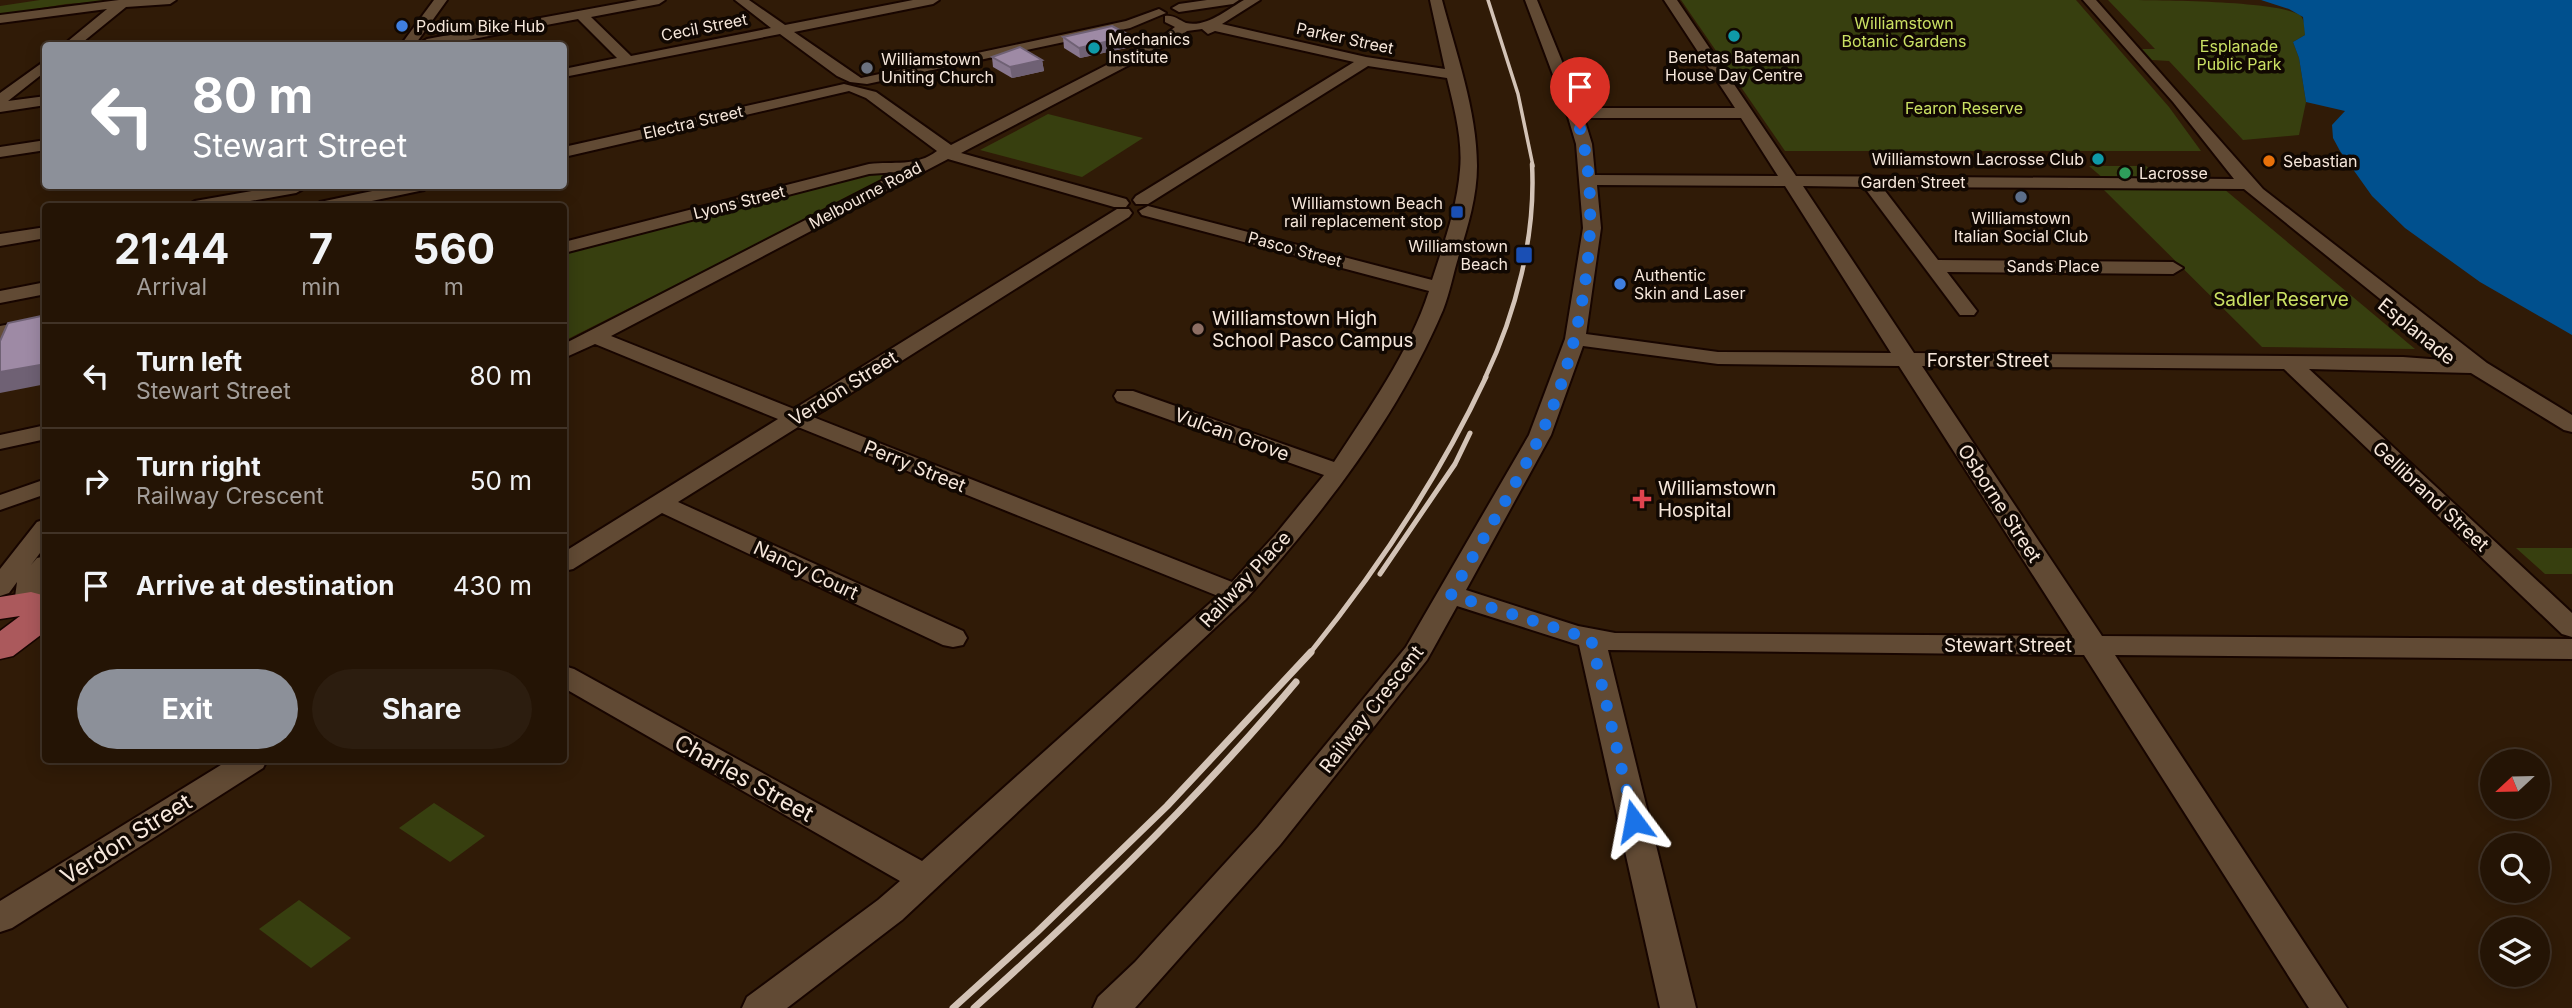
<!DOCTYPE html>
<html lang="en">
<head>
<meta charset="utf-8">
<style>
	body { margin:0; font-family:Inter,sans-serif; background:#2c1d0f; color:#f1f3f6; height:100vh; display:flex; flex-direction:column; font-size:26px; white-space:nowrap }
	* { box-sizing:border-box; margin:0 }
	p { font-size:23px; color:#a39e9a }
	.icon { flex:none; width:38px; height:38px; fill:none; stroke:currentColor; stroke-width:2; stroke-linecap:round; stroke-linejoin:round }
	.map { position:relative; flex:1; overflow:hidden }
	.details { position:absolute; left:42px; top:203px; width:525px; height:560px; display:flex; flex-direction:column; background:#241405; border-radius:7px; box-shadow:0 4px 18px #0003,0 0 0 2px #413327 }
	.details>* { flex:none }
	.banner { position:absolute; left:42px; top:42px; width:525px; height:147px; border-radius:7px; box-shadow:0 4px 18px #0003,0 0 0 2px #413327; background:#8c9099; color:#fff; overflow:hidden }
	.needle { width:46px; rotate:248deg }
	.buttons { position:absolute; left:2480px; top:749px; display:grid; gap:14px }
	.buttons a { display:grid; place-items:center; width:70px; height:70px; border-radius:50%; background:#241405; box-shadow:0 4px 18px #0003,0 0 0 2px #413327; font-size:35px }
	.pin { position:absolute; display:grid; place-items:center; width:60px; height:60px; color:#fff; margin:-72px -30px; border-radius:50% 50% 50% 0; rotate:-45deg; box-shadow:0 0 7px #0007 }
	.pin .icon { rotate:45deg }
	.me { position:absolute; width:77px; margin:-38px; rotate:347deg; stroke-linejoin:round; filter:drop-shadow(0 0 5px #0008) }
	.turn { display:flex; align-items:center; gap:24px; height:147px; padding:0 35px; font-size:32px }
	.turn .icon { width:91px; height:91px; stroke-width:2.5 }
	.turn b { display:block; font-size:49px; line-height:60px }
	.eta { display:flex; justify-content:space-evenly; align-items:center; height:119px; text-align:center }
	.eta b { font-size:42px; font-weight:700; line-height:49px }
	.primary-button { display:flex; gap:14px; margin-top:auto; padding:14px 35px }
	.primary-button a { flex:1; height:80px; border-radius:42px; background:#8c9099; color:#fff; font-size:28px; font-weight:700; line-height:80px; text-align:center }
	.primary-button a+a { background:#2c1d0f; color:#f1f3f6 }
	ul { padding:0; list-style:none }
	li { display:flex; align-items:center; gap:21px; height:105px; padding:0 35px; border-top:2px solid #413327 }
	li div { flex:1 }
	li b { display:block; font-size:26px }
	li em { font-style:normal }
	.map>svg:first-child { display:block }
	.green { fill:#373f0f }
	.water { fill:#00508e }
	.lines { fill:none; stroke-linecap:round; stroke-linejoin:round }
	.minor-casing { stroke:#170500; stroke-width:4 }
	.major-casing { stroke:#170500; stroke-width:3 }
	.minor { fill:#614a34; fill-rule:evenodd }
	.major { fill:#ab595c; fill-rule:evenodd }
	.rail-far3 { stroke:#d3c3b6; stroke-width:3.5 }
	.rail-far2 { stroke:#d3c3b6; stroke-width:4.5 }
	.rail-far1 { stroke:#d3c3b6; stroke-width:5 }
	.rail { stroke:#d3c3b6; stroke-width:7 }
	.wall { fill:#88778e }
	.shaded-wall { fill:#6f6174 }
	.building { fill:#9e8aa5; stroke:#6f6174; stroke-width:2 }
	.route { stroke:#1a73e8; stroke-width:12; stroke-dasharray:0 21.6 }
	.shop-dot { fill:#3f7fe0; stroke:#110802; stroke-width:2.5 }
	.culture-dot { fill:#0f9aa8; stroke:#110802; stroke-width:2.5 }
	.worship-dot { fill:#6b7280; stroke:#110802; stroke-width:2.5 }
	.food-dot { fill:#e8710a; stroke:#110802; stroke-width:2.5 }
	.leisure-dot { fill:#2e9e5b; stroke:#110802; stroke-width:2.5 }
	.service-dot { fill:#5c6f8a; stroke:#110802; stroke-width:2.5 }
	.transit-dot { fill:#1a4fb4; stroke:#110802; stroke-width:2.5 }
	.education-dot { fill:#8d6e63; stroke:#110802; stroke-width:2.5 }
	.health-dot { fill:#e0444e; stroke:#110802; stroke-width:2.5 }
	.labels { text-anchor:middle; stroke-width:7; stroke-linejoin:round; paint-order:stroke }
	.far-park-label { font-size:16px; fill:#cae063; stroke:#110802 }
	.far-poi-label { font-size:16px; fill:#f6e7db; stroke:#110802; text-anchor:start }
	.far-street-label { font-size:16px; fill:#f6e7db; stroke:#110802 }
	.park-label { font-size:19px; fill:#cae063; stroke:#110802 }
	.poi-label { font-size:19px; fill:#f6e7db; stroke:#110802; text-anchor:start }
	.street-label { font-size:19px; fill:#f6e7db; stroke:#110802 }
	.near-street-label { font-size:23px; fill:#f6e7db; stroke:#110802 }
</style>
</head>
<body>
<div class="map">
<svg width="2572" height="1008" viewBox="0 0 2572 1008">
	<rect width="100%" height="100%" fill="#301b07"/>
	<g class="green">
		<path d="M40,0h83l-57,4 -66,11v-9z"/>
		<path d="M1681,0h395l93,107 32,44h-416z"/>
		<path d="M2108,0c37,0 169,0 192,15 5,5 5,14 5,20l-12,7 6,16 7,44 -7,33 -56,5 -74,-79 -17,-1 -10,-11h13z"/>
		<path d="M1048,114l95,24 -61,39 -102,-27z"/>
		<path d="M2089,166h57l16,14 -58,-1z"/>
		<path d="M882,171l6,1 -10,11 -314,158v-87z"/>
		<path d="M2101,187l123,2 191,160 -153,-2z"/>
		<path d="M2516,548h56v26h-27z"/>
		<path d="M434,803l51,33 -35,26 -51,-34z"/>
		<path d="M299,900l52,38 -40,30 -52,-39z"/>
	</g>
	<path class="water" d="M2261,0h311v335l-92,-53 -75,-54 -33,-32 -32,-45 -7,-13 -1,-13 13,-14 -39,-9 -7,-44 -6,-16 12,-7 -2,-18 -14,-8z"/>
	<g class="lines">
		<defs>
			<g id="minor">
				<path d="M119,0h57l-6,4 -44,3 -48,39h-16l45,-37 -107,14v-8z"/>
				<path d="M434,0h13l-33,46h-14z"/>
				<path d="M638,0h27l-6,4 -68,13 40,39 140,-28 -36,-28h14l36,25 128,-25h26l-6,4 -139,28 67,46 265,-57 33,-12 7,4 -36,15 -263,56 -17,-2 -13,-6 -57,-42 -216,43v-8l53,-11 -39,-39 -142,27h-14l-2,-3 7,-4z"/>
				<path d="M1207,0h32l-6,4 -54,8 -7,-4 7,-4z"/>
				<path d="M1244,0h16l-38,24 144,33 79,12 -15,-69h12c14,53 35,111 35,166 0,30 -9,60 -18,89 -6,19 -9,37 -16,55 -46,108 -119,202 -197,289l-344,321 -115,88h-45l5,-11 131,-97 22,-19 -336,-193v-22l10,3 348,192 296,-265 -420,-169 -120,75 285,129 4,7 -4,7 -10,2 -10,-2 -281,-132 -89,56 -9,2v-19l214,-133 -183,-75 -31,14v-14l335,-172 -30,2 -305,79v-11l305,-78c25,-3 47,3 68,-13l-71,-53 -17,-7 -285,66v-10l280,-63 32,8 75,53 212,-109 12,-9 -10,-5v-6c10,-1 13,4 21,7 20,5 42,-14 58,-23zM1202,29l6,5 7,-3 139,31 -218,134 -3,4 3,4h12l220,-138 79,12c7,29 16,62 13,92 -3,38 -16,73 -28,110l-284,-74 -9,5 3,4 287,76c-19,60 -61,119 -95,171l-201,-71h-16l-3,5 3,5 207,74 -49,60 -43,47 -419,-165 316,-200 3,-4 -3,-4h-12l-323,200 -183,-73 337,-177 166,48h12l3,-4 -3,-4 -165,-46 212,-111 14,-11z"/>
				<path d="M1525,0h12l44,108h154l-71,-108h13l119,176 438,3 -61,-77 -90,-102h13l167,189 224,174 85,52v17l-8,-2 -93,-57 -162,-4 263,244v24l-10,-3 -278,-265 -362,-3 180,270 470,3v20l-457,-4 232,353h-38l-225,-353 -476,-5 88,358h-36l-81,-363 -122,-39 -30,54 -147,185 -145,163h-42l5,-11 37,-35 123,-135 148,-180 123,-212 36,-96 18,-111 -7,-84 -11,-37zM1584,118h157l37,58 -183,-1 -3,-31zM1597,185l188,1 106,167 -173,-1 -132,-18 15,-106zM1803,186l61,1 96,128h14l3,-4 -30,-39 226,2 10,-6 -10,-6 -235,-2 -56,-73 362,2 213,172 -54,-4 -489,-4zM1583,346l135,18 181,2 173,270 -457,-3 -37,-7 -112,-36 85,-155z"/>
				<path d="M46,60v11l-38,30 38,-5v9l-46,7v-19z"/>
				<path d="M46,140v10l-46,7v-10z"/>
				<path d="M281,186h22l2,2 -9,5 -74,13h-36l9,-5z"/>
				<path d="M396,186h31l-3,4 -76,16h-31l3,-4z"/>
				<path d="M46,227v11l-46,8v-12z"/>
				<path d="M46,282v12l-46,9v-12z"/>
				<path d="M46,317v12l-46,9v-12z"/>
				<path d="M46,425v14l-46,10v-14z"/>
				<path d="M46,479v15l-46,16v-15z"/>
				<path d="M46,519v26l-15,20 6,-7 9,-2v24l-5,17 3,6 -4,6 -9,3 -9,-3 -7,-12 2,-15 -8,11 -9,3v-27l37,-47z"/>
				<path d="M229,760h38l-4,8 -251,160 -12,4v-31z"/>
			</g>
			<path id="major" d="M31,592l15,4v35l-33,25 -13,3v-28l20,-15 -20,3v-22z"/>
		</defs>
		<use href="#minor" class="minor-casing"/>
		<use href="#major" class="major-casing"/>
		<use href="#minor" class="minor"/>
		<use href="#major" class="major"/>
		<path class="rail-far3" d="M1488,0l30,94 15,72"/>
		<path class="rail-far2" d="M1485,378c31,-65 51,-142 47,-214"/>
		<g class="rail-far1">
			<path d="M1380,574l75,-110 15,-31"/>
			<path d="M1310,653c68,-84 130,-178 176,-276"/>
		</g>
		<g class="rail">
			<path d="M953,1008l84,-76 130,-126 144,-154"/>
			<path d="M974,1008c114,-102 223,-208 322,-326"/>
		</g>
	</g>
	<g class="wall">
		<path d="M1131,36v11l-51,11 -16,-10 -1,-11z"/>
		<path d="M992,57l50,3 2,11 -32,7 -19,-11z"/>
	</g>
	<g class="shaded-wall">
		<path d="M1131,36v11l-51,11 -1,-10z"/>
		<path d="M1042,60l2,11 -32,7 -2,-11z"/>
		<path d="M46,364v20l-46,9v-21z"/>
	</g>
	<g class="building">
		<path d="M1112,26l19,10 -52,12 -16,-11z"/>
		<path d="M1020,47l22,13 -32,7 -18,-10z"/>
		<path d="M46,315v49l-46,8v-31l8,-18z"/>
	</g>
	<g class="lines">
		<path class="route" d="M1580,129c25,91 1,223 -40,307 -26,54 -60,106 -89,159l140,44 43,182"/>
	</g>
	<g class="shop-dot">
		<circle cx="402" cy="26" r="7"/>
		<circle cx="1620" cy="284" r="7"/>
	</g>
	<g class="culture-dot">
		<circle cx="1734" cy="36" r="7"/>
		<circle cx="1094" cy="48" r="7"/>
		<circle cx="2098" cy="159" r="7"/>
	</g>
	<circle class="worship-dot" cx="867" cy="68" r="7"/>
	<circle class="food-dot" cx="2269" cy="161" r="7"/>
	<circle class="leisure-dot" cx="2125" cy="173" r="7"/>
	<circle class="service-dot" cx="2021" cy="197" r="7"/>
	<g class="transit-dot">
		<rect x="1450" y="205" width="14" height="14" rx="3.5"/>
		<rect x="1515" y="246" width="18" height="18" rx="3.5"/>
	</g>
	<circle class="education-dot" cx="1198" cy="329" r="7"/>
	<path class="health-dot" d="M1638.5 488.5h7v7h7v7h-7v7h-7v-7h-7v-7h7z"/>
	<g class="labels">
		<g class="far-park-label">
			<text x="1904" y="29">Williamstown<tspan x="1904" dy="18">Botanic Gardens</tspan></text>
			<text x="2239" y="52">Esplanade<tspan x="2239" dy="18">Public Park</tspan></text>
			<text x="1964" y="114">Fearon Reserve</text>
		</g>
		<g class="far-poi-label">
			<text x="416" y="32">Podium Bike Hub</text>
			<text x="1108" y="45">Mechanics<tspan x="1108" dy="18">Institute</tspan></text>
			<text x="1734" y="63" text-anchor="middle">Benetas Bateman<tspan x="1734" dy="18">House Day Centre</tspan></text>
			<text x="881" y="65">Williamstown<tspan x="881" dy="18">Uniting Church</tspan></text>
			<text x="2084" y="165" text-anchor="end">Williamstown Lacrosse Club</text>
			<text x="2283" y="167">Sebastian</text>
			<text x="2139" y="179">Lacrosse</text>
			<text x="1443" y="209" text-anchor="end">Williamstown Beach<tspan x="1443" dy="18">rail replacement stop</tspan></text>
			<text x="2021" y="224" text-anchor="middle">Williamstown<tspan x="2021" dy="18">Italian Social Club</tspan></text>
			<text x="1508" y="252" text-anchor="end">Williamstown<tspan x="1508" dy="18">Beach</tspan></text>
			<text x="1634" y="281">Authentic<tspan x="1634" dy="18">Skin and Laser</tspan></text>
		</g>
		<g class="far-street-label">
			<text transform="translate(704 27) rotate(-11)" y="6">Cecil Street</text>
			<text transform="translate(1345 38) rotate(12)" y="6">Parker Street</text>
			<text transform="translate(693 122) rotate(-13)" y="6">Electra Street</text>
			<text x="1913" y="188">Garden Street</text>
			<text transform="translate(865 195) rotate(-28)" y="6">Melbourne Road</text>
			<text transform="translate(739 202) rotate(-14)" y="6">Lyons Street</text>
			<text transform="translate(1295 249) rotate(15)" y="6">Pasco Street</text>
			<text x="2053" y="272">Sands Place</text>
		</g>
		<g class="park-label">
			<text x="2281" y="306">Sadler Reserve</text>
		</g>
		<g class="poi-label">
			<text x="1212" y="325">Williamstown High<tspan x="1212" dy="22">School Pasco Campus</tspan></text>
			<text x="1658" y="495">Williamstown<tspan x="1658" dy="22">Hospital</tspan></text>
		</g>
		<g class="street-label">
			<text transform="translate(2417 331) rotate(39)" y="7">Esplanade</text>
			<text x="1988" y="367">Forster Street</text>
			<text transform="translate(843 388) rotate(-32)" y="7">Verdon Street</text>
			<text transform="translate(1232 434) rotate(20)" y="7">Vulcan Grove</text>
			<text transform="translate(915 466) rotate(22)" y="7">Perry Street</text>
			<text transform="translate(2431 496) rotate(43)" y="7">Gellibrand Street</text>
			<text transform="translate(2000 503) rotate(57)" y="7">Osborne Street</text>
			<text transform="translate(806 570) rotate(25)" y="7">Nancy Court</text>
			<text transform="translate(1245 579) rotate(-47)" y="7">Railway Place</text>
			<text x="2008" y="652">Stewart Street</text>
			<text transform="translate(1371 709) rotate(-52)" y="7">Railway Crescent</text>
		</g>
		<g class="near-street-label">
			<text transform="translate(744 778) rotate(29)" y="8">Charles Street</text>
			<text transform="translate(126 839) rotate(-32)" y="8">Verdon Street</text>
		</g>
	</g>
</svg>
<div class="buttons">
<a><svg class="needle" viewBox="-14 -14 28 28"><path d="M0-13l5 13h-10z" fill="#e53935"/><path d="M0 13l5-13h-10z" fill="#a39e9a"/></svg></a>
<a><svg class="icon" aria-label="search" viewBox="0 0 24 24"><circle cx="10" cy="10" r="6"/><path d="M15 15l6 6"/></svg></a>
<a><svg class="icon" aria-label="layers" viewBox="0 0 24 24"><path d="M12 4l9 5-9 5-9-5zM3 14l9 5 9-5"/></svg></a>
</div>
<div class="pin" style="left:1580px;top:129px;background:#d93025"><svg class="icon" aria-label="arrive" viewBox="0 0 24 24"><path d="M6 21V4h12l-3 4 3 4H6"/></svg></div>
<svg class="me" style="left:1634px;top:821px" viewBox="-20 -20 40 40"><path d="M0-17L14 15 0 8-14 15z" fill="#1a73e8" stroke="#fff" stroke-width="4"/></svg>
<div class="banner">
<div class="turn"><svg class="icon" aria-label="left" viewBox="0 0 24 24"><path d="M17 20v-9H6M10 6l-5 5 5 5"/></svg><div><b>80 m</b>Stewart Street</div></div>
</div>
<section class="details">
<div class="eta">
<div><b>21:44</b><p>Arrival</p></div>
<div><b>7</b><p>min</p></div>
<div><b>560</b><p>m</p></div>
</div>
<ul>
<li><svg class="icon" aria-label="left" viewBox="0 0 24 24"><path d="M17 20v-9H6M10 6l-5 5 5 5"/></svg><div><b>Turn left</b><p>Stewart Street</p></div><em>80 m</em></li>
<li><svg class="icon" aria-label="right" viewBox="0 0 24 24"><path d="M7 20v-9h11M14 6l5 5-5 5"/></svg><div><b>Turn right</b><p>Railway Crescent</p></div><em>50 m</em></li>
<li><svg class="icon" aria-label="arrive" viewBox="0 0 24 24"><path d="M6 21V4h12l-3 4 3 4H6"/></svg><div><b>Arrive at destination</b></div><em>430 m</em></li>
</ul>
<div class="primary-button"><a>Exit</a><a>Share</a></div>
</section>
</div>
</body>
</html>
